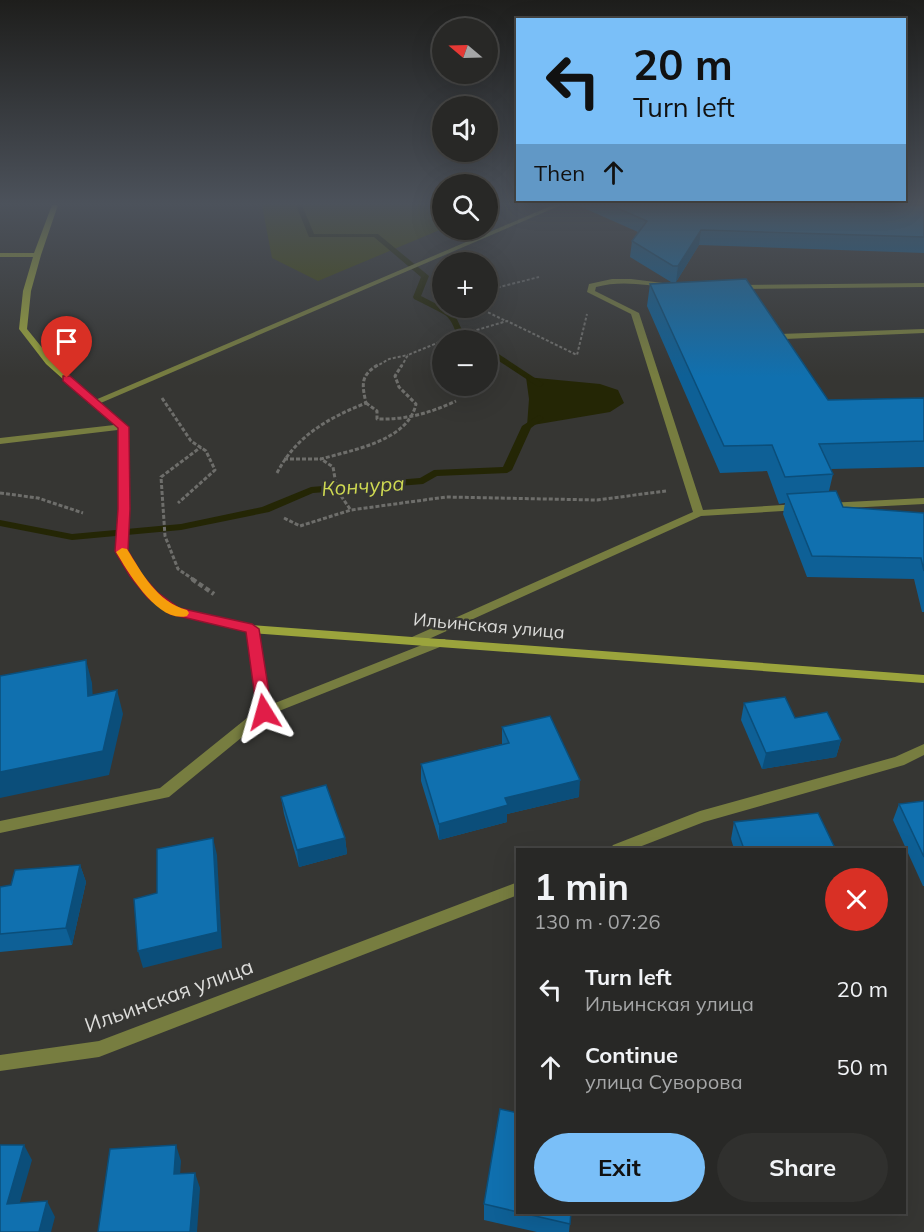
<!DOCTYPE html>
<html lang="en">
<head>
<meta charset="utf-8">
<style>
	body { margin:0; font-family:Mulish,sans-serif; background:#30302e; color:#f1f3f6; height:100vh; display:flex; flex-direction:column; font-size:22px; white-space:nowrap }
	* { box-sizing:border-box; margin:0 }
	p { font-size:20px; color:#a5a6a7 }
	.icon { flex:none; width:33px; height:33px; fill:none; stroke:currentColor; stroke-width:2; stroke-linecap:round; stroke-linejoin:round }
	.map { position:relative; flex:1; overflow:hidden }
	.panel { position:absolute; left:516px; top:848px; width:390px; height:366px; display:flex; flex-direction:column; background:#282826; border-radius:0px; box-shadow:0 6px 24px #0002,0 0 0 2px #444443 }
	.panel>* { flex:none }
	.guide { position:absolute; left:516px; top:18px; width:390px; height:183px; border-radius:0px; box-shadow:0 6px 24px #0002,0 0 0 2px #444443; background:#7abff8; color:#111; overflow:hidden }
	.needle { width:39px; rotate:289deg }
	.controls { position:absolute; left:432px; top:18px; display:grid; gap:12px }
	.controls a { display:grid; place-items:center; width:66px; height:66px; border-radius:50%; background:#282826; box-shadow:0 6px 24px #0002,0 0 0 2px #444443; font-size:30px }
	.pin { position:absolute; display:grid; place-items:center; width:51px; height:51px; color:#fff; margin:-62px -26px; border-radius:50% 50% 50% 0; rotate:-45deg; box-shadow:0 0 6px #0007 }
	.pin .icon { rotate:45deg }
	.me { position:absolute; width:66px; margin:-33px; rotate:352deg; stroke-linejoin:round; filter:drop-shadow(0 0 4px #0008) }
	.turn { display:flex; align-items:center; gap:21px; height:126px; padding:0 18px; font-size:27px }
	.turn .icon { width:78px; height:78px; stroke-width:2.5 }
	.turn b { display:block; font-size:42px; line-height:51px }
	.then { display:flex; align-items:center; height:57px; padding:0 18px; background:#0003; gap:12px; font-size:22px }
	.round { display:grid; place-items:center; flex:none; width:63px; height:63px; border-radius:32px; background:#30302e }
	.headline { display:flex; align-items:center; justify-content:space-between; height:102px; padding:0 18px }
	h1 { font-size:36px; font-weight:700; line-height:45px }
	.primary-button { display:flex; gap:12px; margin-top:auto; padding:12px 18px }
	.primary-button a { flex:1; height:69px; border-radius:36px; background:#7abff8; color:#111; font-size:24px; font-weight:700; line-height:69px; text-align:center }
	.primary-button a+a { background:#30302e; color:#f1f3f6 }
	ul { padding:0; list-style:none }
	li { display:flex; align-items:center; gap:18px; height:78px; padding:0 18px }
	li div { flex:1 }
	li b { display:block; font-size:22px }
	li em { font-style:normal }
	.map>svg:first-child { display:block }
	.green { fill:#43480d }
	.water { fill:#242605 }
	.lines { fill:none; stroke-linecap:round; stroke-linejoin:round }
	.stream { fill:#242605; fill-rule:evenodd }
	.path-far2 { stroke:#6e6e6b; stroke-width:2; stroke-dasharray:3 2; stroke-linecap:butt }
	.path-far1 { stroke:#6e6e6b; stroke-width:3; stroke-dasharray:4 2; stroke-linecap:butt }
	.path { stroke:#6e6e6b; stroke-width:4.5; stroke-dasharray:5 3; stroke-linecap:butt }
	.lane { fill:#777d40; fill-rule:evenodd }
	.street { fill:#777d40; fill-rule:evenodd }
	.secondary { fill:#9ba43c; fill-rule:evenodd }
	.wall { fill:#0e6096 }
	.shaded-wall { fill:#0b4e7a }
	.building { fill:#1070af; stroke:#0b4e7a; stroke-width:1.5 }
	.route { fill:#e11d48; stroke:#92132f; stroke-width:1.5 }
	.slow { fill:#f59e0b }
	.labels { text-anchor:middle; stroke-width:5; stroke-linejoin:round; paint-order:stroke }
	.street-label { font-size:18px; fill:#dcdcda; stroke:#363633 }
	.water-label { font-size:20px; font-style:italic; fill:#cfda52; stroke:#363633 }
	.near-street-label { font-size:21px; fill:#dcdcda; stroke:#363633 }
</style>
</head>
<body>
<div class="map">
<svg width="924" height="1232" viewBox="0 0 924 1232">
	<rect width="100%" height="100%" fill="#363633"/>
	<path class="green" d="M262,205h180v24l-124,52 -46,-23z"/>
	<path class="water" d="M526,377l74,7 18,6 6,13 -14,9 -83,14 2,-27z"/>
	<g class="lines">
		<g class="stream">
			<path d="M296,205h6l12,29h64l51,42 -8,20 33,17 8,17 14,10c-26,0 -18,-16 -31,-25 -10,-6 -21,-11 -31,-16l-1,-2 8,-20 -47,-40h-65z"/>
			<path d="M488,348l3,1 53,35 -4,3 -3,-1 -49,-32z"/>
			<path d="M539,415l5,3 -13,10 -19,42 -5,3 -70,3 -14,8 -110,9 -44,19 -88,18 -109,10 -72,-14v-6l72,14 109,-10 81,-17 49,-20 109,-9 14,-8 69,-3 19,-41z"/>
		</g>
		<g class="path-far2">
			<path d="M488,290l51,-13"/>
			<path d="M479,308l27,13"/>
			<path d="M443,340l64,-19 70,34 10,-41"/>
			<path d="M375,367l14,-8 19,-4"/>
			<path d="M401,367l7,-12 34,-14"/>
		</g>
		<g class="path-far1">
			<path d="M162,398l29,43 15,10 9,19 -37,33"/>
			<path d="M366,403l11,8v8c29,1 53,-6 79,-18"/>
			<path d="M284,459h37"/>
			<path d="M277,473c19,-37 51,-55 89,-70 -4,-18 -6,-28 12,-38"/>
			<path d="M0,493l38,5 45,15"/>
			<path d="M350,509l-13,-19 -4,-23 -12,-8c31,-9 87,-18 95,-55l-17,-17 -4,-11 7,-11"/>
			<path d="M284,518l16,8 51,-16 95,-13 151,3 69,-9"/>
			<path d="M194,580l-16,-11 -13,-33 -4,-59 40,-30"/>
		</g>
		<path class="path" d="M192,579l22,15"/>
		<g class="lane">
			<path d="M553,205h8l-465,200 -3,1 -5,-3z"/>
			<path d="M612,279h19l40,5 4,2 -4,2c-25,-3 -50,-8 -75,-1l-1,4 44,22 64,197 96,-6 5,3 -5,3 -98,6 -281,127h-8l-2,-3 2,-3 281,-125 -62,-198 -44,-22 2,-8z"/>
			<path d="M924,283v4l-188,2 -4,-2 4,-2z"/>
			<path d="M924,329v4l-139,6 3,5 -4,3 -3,-1 -6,-9 4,-3z"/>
			<path d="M924,498v6l-96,5 -5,-3 5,-3z"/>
		</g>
		<g class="street">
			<path d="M123,424l5,3 -2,2 -126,15v-6z"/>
			<path d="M252,625l6,4 12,76 167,-66h8l2,3 -2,3 -176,70 -100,82 -169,36v-12l160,-33 97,-78 -11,-81z"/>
			<path d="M924,744v11l-20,10 -200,57 -70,27h-24l3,-4 87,-34 195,-54z"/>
			<path d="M518,882v13l-419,162 -99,14v-16l99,-14z"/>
		</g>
		<path class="secondary" d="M52,205h6l-17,50 -10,36 -4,38 25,31 76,67 1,82 -1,42 14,24 14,17 23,16 73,17 672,50v8l-672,-50 -81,-19 -23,-16 -17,-22 -15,-25 3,-42 -1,-81 -72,-64 -27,-35 4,-38 10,-34h-33v-4h34z"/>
	</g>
	<g class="wall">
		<path d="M577,205h347v48l-225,-8 -23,37h-5l-41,-25 2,-16 6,-9z"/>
		<path d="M650,284l178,116 96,-2v69l-93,2 2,5 -4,17 14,16 81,6v99h-2l-8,-33 -107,-2 -24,-63 2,-11 -6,1 -12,-33 -47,2 -73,-167z"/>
		<path d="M744,703l51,15 46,22 -5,17 -74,12 -21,-49z"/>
		<path d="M502,727l77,70 -72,17v8l-68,18 -18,-59v-17l81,-20z"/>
		<path d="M281,797l64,41 2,16 -48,13 -15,-53z"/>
		<path d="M924,801v85h-1l-30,-66 6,-16z"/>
		<path d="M734,822l101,26 23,1h-124l-3,-10z"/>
		<path d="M80,865l6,17 -14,63 -72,7v-65l11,-2z"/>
		<path d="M484,1204l87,8 -2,20h-32l-53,-12z"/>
	</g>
	<g class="shaded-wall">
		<path d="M701,230l-2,15 -23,37 2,-16z"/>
		<path d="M86,660l6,23 2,37 -6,-24z"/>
		<path d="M117,690l6,24 -14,61 -109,23v-26z"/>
		<path d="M841,740l-5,17 -74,12 4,-16z"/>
		<path d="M580,780l-1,17 -72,17v8l-68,18v-16l66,-26z"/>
		<path d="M213,838l4,17 5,93 -79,20 -5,-17z"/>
		<path d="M345,838l2,16 -48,13 -2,-17z"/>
		<path d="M80,865l6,17 -14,63 -6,-17z"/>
		<path d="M24,1145l8,15 -17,59 -8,-15z"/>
		<path d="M176,1145l5,16 -2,29 -5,-16z"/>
		<path d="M195,1173l5,15 -3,44h-7z"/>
		<path d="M47,1201l8,16 -4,15h-12z"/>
	</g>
	<g class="building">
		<path d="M610,205h239l5,3v-3h70v32l-223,-7 -23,36h-5l-41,-25 15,-20z"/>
		<path d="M746,279l82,121 96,-2v43l-105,3 14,30 -48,3 -13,-32 -48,1 -74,-162z"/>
		<path d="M836,491l7,16 81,6v58l-3,-13 -109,-2 -25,-62z"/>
		<path d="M86,660l2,36 29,-6 -14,61 -103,21v-96z"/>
		<path d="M785,697l10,21 32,-6 14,28 -75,13 -22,-50z"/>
		<path d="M550,716l30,64 -75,18 3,7 -69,19 -18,-60 88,-21 -7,-16z"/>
		<path d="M326,785l19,53 -48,12 -16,-53z"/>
		<path d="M924,801v56l-25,-53z"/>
		<path d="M818,813l17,35 23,1h-114l-10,-27z"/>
		<path d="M213,838l5,94 -80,19 -4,-52 23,-6v-44z"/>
		<path d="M80,865l-14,63 -66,6v-47l11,-2 4,-15z"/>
		<path d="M500,1109l18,4v99l-34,-8z"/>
		<path d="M0,1145h24l-17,59 40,-3 -8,31h-39z"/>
		<path d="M176,1145l-2,29 21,-1 -5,59h-92l12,-83z"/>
		<path d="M518,1212h53l-1,12z"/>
	</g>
	<linearGradient id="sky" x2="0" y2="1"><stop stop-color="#1e1e1c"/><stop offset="0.54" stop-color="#4c525b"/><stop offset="1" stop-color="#4c525b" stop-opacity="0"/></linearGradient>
	<rect width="924" height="377" fill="url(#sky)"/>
	<path class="route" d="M63,376h7l59,51 1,82 -2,42 14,24 15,17 22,16 73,16 7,5 13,83 -2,4h-11l-2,-4 -11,-80 -76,-18 -22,-16 -18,-22 -15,-25 3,-42v-81l-55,-47z"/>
	<path class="slow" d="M122,548l5,1c15,24 30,53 60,61l2,3 -2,3c-29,8 -59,-44 -71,-64z"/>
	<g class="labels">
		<g class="street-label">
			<text transform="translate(489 626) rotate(5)" y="6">Ильинская улица</text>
		</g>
		<g class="water-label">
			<text transform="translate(363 486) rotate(-4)" y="7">Кончура</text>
		</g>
		<g class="near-street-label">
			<text transform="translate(169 996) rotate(-20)" y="7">Ильинская улица</text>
		</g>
	</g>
</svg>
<div class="controls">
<a><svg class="needle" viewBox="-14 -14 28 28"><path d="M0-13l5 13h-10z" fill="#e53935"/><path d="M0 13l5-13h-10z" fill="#a5a6a7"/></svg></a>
<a><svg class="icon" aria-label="sound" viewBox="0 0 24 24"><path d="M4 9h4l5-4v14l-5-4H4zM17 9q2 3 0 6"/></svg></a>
<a><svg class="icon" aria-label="search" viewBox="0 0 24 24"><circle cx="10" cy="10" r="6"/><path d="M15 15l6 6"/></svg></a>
<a>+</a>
<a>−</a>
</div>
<div class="pin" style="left:67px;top:378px;background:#d93025"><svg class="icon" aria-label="arrive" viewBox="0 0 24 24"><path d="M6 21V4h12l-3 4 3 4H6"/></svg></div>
<svg class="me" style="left:264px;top:712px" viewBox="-20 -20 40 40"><path d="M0-17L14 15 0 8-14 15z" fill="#e11d48" stroke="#fff" stroke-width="4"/></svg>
<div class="guide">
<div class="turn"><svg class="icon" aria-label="left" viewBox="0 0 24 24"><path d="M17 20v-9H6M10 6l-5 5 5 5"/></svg><div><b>20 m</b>Turn left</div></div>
<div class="then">Then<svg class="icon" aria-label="ahead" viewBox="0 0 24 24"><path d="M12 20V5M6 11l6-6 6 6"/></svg></div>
</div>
<section class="panel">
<div class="headline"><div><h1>1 min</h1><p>130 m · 07:26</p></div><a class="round" style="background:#d93025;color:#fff"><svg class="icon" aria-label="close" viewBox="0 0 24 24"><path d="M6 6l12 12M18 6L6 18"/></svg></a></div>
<ul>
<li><svg class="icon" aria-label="left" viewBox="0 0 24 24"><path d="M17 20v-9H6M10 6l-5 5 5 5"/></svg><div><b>Turn left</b><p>Ильинская улица</p></div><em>20 m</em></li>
<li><svg class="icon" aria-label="ahead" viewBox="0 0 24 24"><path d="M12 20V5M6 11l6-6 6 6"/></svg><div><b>Continue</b><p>улица Суворова</p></div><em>50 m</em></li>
</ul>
<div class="primary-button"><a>Exit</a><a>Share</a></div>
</section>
</div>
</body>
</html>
